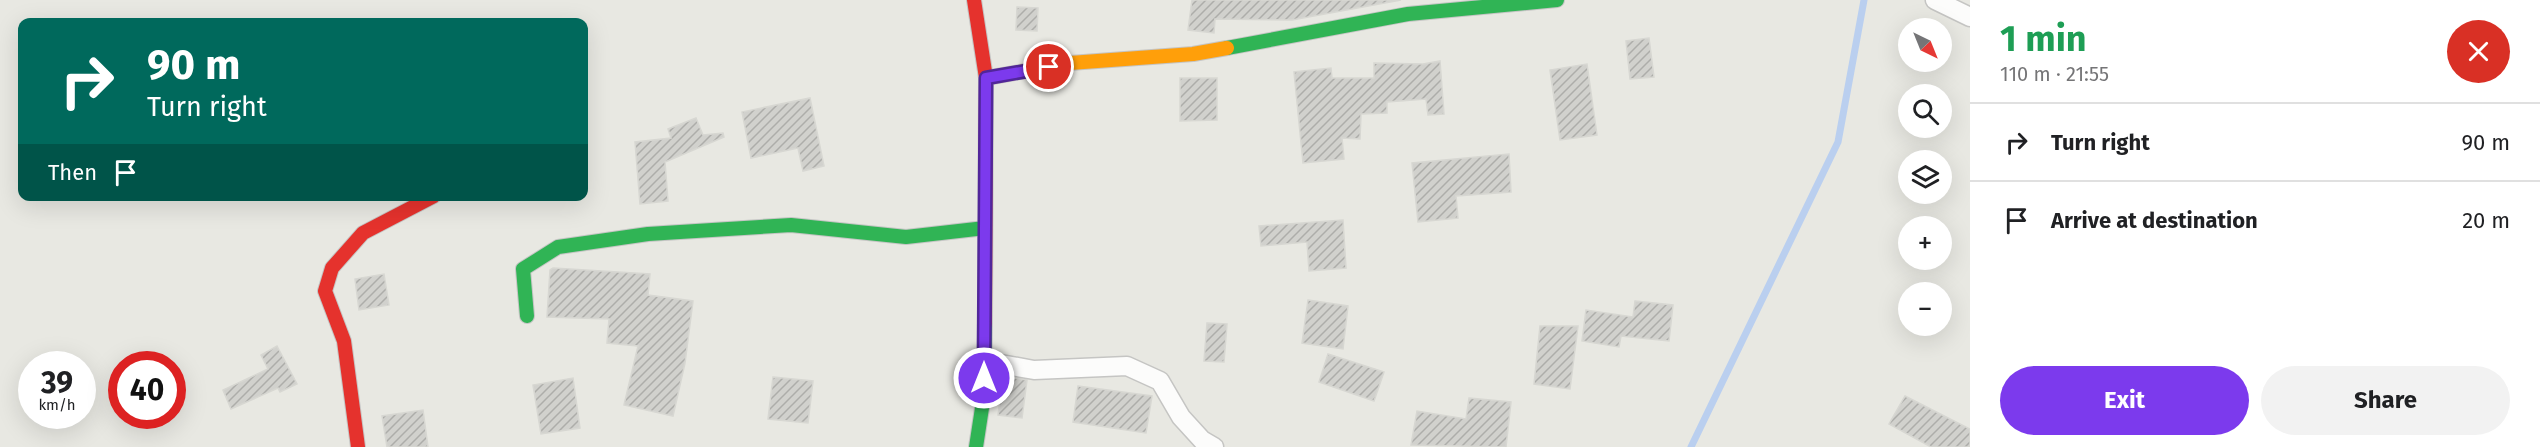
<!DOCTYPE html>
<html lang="en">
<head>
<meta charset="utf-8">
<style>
	body { margin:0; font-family:"Fira Sans",sans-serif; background:#f2f2f2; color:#202124; height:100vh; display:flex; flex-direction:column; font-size:22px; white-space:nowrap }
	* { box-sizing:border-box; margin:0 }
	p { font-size:20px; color:#757577 }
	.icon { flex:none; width:33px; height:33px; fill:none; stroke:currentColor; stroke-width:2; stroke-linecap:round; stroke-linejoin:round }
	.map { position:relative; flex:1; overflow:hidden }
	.drawer { display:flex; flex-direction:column; background:#fff; width:570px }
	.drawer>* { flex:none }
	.hud { position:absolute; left:18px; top:18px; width:570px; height:183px; border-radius:12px; box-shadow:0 6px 24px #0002; background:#00695c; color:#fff; overflow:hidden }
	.needle { width:39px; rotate:137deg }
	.fabs { position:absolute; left:1898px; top:18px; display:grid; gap:12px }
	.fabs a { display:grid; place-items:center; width:54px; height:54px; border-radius:50%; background:#fff; box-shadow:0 6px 24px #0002; font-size:30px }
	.speed { position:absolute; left:18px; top:351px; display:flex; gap:12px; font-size:30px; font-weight:700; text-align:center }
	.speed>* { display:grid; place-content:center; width:78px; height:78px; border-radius:50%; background:#fff; box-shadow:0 6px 24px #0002; line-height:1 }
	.speed small { font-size:15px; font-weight:400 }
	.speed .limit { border:9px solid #d22; background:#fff; color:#111 }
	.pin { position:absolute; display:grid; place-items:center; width:51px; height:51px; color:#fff; margin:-26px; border:3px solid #fff; border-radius:50%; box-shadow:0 2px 6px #0007 }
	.me { position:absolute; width:66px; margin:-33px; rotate:0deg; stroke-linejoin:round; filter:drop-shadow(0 0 4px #0008) }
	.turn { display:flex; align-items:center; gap:21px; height:126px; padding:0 30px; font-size:27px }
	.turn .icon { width:78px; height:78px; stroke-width:2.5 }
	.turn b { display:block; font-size:42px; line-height:51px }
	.then { display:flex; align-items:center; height:57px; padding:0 30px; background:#0003; gap:12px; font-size:22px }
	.round { display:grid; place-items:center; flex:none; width:63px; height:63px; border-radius:32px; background:#f2f2f2 }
	.head { display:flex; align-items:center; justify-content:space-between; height:102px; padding:0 30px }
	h1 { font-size:36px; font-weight:700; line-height:45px; color:#1e9e55 }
	.button { display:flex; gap:12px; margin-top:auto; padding:12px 30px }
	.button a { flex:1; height:69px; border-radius:36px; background:#7c3aed; color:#fff; font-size:24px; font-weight:700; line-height:69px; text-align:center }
	.button a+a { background:#f2f2f2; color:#202124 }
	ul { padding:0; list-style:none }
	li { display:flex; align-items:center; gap:18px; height:78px; padding:0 30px; border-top:2px solid #e0e0e0 }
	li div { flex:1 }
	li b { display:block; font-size:22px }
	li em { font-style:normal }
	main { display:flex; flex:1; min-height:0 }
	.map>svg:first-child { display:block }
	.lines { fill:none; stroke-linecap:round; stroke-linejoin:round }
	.stream { stroke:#bacfef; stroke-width:7 }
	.building { fill:url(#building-hatch); stroke:#d7d7d2; stroke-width:1.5 }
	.street-casing { stroke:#c5c5c3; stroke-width:21 }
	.fast-casing { stroke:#c5c5c4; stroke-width:16 }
	.slow-casing { stroke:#c5c5c4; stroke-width:16 }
	.jam-casing { stroke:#c5c5c4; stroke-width:16 }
	.street { stroke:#fcfcfb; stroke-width:18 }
	.fast { stroke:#30b455; stroke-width:14 }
	.slow { stroke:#ff9f0a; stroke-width:14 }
	.jam { stroke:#e5322d; stroke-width:14 }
	.route-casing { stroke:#51269a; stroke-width:15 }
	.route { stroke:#7c3aed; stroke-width:10 }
</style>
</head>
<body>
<main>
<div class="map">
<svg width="1970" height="447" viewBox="0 0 1970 447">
	<defs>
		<pattern id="building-hatch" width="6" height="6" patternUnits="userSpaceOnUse" patternTransform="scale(1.5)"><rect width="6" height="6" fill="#d1d1cd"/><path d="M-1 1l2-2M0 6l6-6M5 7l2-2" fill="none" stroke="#adadaa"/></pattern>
	</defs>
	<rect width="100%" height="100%" fill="#e8e8e2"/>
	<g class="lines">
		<path class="stream" d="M1691,447l147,-305 26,-142"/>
	</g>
	<g class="building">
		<path d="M1192,0h209l-109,20 -77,-1 -1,14 -26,-3z"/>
		<path d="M1017,7l21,1 -1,23 -21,-1z"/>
		<path d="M1649,38l5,39 -24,2 -4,-38z"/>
		<path d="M1440,61l4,53 -16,1 -2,-16 -39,3v11l-26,1 -1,25 -18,-1 2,21 -41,4 -9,-91 37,-4 1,10h42v-15l49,1z"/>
		<path d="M1587,64l10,71 -37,5 -10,-70z"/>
		<path d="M1180,78h37v42l-37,1z"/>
		<path d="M810,98l14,68 -21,5 -5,-23 -47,10 -9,-46z"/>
		<path d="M696,118l7,17 20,-2 1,4 -59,25 3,39 -28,3 -5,-62 36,-4 -3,-9z"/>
		<path d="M1509,154l2,38 -55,4 2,22 -40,4 -6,-59z"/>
		<path d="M1343,220l3,48 -37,3 -2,-29 -46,4 -2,-20z"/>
		<path d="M553,268l97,6 -2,21 45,6 -8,62 -12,53 -49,-11 14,-59 -31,-3 2,-24 -62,-2 3,-47z"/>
		<path d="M384,274l5,31 -30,5 -4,-31z"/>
		<path d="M1308,300l40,6 -5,43 -41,-6z"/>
		<path d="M1635,301l38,4 -4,36 -48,-5 -2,11 -37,-6 4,-31 47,7z"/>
		<path d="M1207,323l20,1 -3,38 -20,-1z"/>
		<path d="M1540,326h38l-8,63 -36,-5z"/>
		<path d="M277,346l20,38 -17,8 -2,-4 -47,21 -8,-19 45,-21 -7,-14z"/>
		<path d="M1328,354l56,18 -10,29 -55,-19z"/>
		<path d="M1003,376l24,4 -5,38 -24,-3z"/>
		<path d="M773,377l40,4 -5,42 -40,-4z"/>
		<path d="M573,378l7,50 -39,6 -8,-49z"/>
		<path d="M1078,386l74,10 -6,37 -73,-11z"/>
		<path d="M1905,396l65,33v18h-39l-42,-23z"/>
		<path d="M1469,398l42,4 -5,45 -95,-2 6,-34 49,8z"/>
		<path d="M423,410l5,37h-41l-5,-31z"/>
	</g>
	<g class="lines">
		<defs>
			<g id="street">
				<path d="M1935,0l35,17"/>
				<path d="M984,361l50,9 93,-4 33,15 21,36 21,23 12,7"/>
			</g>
			<g id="fast">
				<path d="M1227,48l181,-34 149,-14"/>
				<path d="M527,316l-4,-47 35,-22 90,-13 143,-9 115,12 79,-9"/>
				<path d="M976,447l8,-52 1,-72"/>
			</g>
			<path id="slow" d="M986,78l84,-15 123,-9 34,-6"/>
			<g id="jam">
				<path d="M974,0l12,78 -1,245"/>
				<path d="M358,447l-14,-106 -19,-50 7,-23 31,-35 71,-37"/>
			</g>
		</defs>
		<use href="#street" class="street-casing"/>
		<use href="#fast" class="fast-casing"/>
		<use href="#slow" class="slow-casing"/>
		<use href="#jam" class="jam-casing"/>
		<use href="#street" class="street"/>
		<use href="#fast" class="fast"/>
		<use href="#slow" class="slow"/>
		<use href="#jam" class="jam"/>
	</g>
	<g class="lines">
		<defs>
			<path id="route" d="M984,378l2,-300 63,-11"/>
		</defs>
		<use href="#route" class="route-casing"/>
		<use href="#route" class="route"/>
	</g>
</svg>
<div class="fabs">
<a><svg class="needle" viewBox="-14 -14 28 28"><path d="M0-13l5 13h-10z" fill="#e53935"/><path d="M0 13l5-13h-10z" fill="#757577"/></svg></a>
<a><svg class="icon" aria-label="search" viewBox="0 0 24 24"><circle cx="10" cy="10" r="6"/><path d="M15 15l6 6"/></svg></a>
<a><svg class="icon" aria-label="layers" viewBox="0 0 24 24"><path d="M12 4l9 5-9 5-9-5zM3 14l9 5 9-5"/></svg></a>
<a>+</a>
<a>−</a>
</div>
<div class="speed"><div>39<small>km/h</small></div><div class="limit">40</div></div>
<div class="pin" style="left:1049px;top:67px;background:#d93025"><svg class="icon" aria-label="arrive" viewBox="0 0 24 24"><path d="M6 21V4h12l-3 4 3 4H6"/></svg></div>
<svg class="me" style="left:984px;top:378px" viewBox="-20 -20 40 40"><circle r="17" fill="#7c3aed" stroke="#fff" stroke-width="3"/><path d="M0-11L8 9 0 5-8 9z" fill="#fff"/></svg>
<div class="hud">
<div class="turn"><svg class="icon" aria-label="right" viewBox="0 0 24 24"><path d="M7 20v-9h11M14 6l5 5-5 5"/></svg><div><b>90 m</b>Turn right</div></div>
<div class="then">Then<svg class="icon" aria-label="arrive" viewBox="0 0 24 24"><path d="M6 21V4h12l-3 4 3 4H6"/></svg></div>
</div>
</div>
<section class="drawer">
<div class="head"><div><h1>1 min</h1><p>110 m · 21:55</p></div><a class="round" style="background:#d93025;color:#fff"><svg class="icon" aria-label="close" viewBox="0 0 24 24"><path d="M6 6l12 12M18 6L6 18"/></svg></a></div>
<ul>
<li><svg class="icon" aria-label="right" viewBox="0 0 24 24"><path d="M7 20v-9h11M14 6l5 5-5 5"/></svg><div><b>Turn right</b></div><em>90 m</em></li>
<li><svg class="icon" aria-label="arrive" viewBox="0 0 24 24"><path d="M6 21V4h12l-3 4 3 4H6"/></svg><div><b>Arrive at destination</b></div><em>20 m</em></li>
</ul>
<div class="button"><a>Exit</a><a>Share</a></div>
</section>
</main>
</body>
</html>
